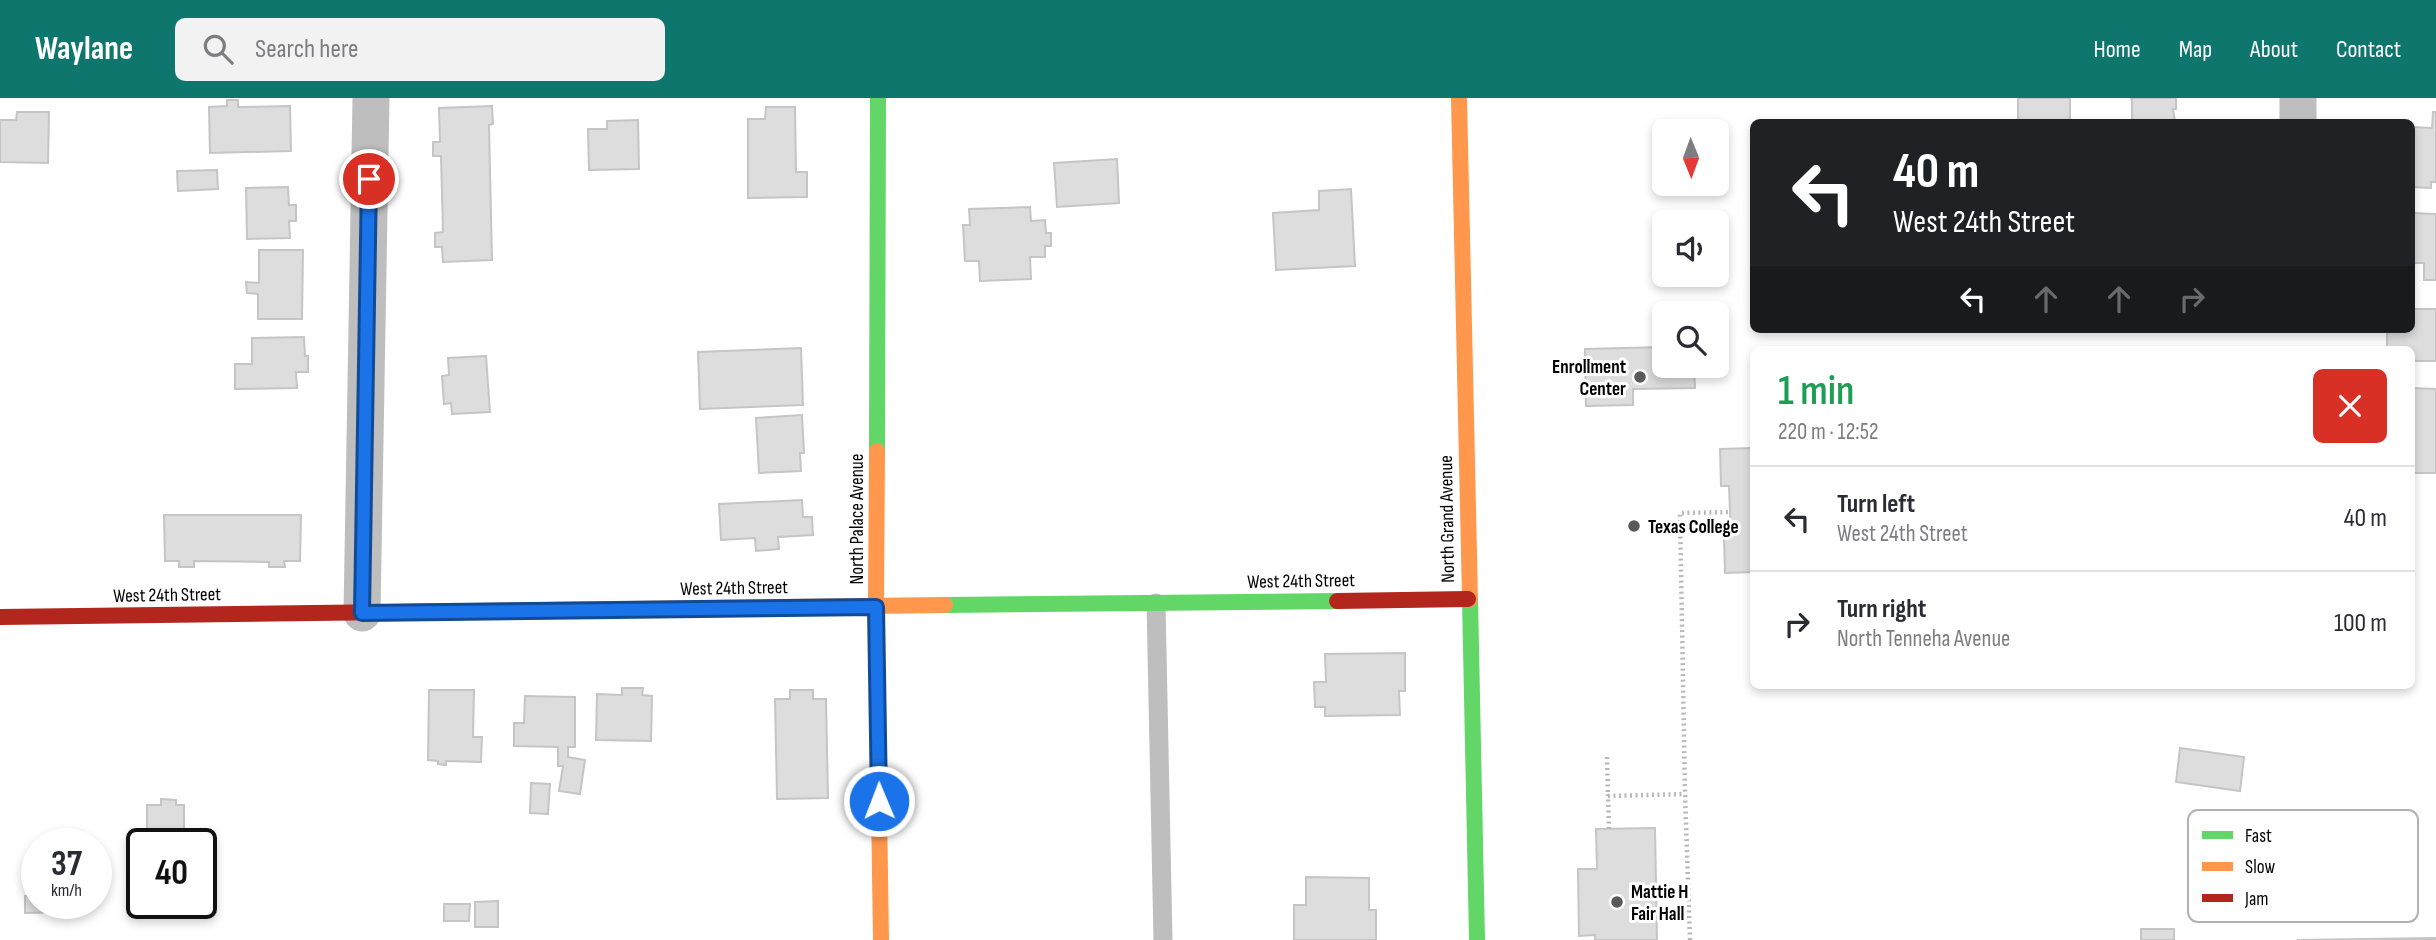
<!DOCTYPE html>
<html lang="en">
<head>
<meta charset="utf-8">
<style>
	body { margin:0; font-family:"Sofia Sans Condensed",sans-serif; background:#f2f2f3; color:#2b2b33; height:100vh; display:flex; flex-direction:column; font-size:26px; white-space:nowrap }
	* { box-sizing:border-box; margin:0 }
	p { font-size:23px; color:#7c7c81 }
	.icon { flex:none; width:38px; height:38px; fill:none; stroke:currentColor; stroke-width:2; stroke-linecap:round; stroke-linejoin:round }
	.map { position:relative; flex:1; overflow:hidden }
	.panel { position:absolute; left:1750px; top:248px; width:665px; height:343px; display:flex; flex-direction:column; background:#fff; border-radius:10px; box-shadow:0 4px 10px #0003 }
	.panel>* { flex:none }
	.guide { position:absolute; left:1750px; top:21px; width:665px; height:214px; border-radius:10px; box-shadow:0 4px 10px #0003; background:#202124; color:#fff; overflow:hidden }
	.needle { width:46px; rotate:179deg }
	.fabs { position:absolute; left:1652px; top:21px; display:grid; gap:14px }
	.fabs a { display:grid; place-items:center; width:77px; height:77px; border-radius:10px; background:#fff; box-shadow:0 4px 10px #0003; font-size:35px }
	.speed { position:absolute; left:21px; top:730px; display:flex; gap:14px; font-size:35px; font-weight:700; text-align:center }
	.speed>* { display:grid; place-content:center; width:91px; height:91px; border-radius:50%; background:#fff; box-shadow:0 4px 10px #0003; line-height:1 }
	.speed small { font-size:18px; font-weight:400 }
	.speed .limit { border:4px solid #111; border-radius:10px; background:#fff; color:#111 }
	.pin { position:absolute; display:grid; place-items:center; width:60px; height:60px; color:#fff; margin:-30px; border:4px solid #fff; border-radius:50%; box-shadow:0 2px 7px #0007 }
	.me { position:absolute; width:77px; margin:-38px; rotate:359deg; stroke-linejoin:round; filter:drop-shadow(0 0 5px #0008) }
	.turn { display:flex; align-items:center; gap:24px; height:147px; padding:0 28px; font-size:32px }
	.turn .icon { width:91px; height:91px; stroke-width:2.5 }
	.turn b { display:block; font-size:49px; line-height:60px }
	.lanes { display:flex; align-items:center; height:66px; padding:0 28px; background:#0003; justify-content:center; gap:35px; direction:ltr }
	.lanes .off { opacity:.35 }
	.round { display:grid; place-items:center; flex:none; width:74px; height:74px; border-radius:10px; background:#f2f2f3 }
	.head { display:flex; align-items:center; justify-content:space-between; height:119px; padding:0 28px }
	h1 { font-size:42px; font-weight:600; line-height:52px; color:#1e9e55 }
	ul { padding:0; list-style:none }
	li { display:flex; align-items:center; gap:21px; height:105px; padding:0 28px; border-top:2px solid #e1e1e2 }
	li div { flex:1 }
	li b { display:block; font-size:26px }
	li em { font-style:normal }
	header { display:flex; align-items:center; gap:42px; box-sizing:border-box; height:98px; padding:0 35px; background:#0f766e; color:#fff }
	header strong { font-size:33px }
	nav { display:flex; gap:38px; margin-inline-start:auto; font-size:24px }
	.search { width:490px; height:63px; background:#f2f2f3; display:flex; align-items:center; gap:18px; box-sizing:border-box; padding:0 24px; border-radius:10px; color:#7c7c81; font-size:26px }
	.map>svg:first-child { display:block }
	.building { fill:#ddd; stroke:#c5c5c5; stroke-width:2 }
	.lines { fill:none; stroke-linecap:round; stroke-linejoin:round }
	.path { stroke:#b8b8b8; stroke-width:4.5; stroke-dasharray:2 3.5; stroke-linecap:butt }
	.lane { stroke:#bebebe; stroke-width:19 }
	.street { stroke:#bebebe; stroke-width:37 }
	.fast { stroke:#63d668; stroke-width:16 }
	.slow { stroke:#ff974d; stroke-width:16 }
	.jam { stroke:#b3261e; stroke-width:16 }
	.route-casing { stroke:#114b97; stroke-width:18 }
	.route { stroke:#1a73e8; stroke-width:12 }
	.poi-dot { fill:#595959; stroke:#fff; stroke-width:2.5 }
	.labels { text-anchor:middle; stroke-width:6; stroke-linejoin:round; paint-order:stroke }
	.poi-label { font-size:19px; font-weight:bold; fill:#000; stroke:#fff; text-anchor:start }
	.street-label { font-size:19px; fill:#000; stroke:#fff }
	.key { fill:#fff; stroke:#b2b2b2; stroke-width:2 }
	.key-label { font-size:19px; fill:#000 }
</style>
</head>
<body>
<header>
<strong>Waylane</strong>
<div class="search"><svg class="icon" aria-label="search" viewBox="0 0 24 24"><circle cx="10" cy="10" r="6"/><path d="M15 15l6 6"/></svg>Search here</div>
<nav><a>Home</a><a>Map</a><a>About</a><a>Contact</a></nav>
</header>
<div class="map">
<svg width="2436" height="842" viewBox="0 0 2436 842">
	<rect width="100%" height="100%" fill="#fff"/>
	<g class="building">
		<path d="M2018,0h52v24h-69l17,-1z"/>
		<path d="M2130,0h46v11h-3l2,13h-43v-23z"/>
		<path d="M227,2h11v7l52,-1 1,45 -81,2 -1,-46 18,-1z"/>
		<path d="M492,8l1,18 -4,1 3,135 -49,2 -1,-15h-7v-14l8,-1 -2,-76h-8v-14h7l-1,-34z"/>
		<path d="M766,9h29l1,65h11v25l-59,1v-79h17z"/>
		<path d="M17,14h32l-1,51 -48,-1v-42h16z"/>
		<path d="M2433,14h3v70h-5v6l-19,-1v-60l20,1z"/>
		<path d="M638,22l1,49 -50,1 -1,-41h19v-8z"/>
		<path d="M1117,61l2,44 -62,4 -3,-44z"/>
		<path d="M217,72l1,19 -40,2 -1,-20z"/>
		<path d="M288,89l1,18h7v16h-7l1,17 -43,1 -1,-51z"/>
		<path d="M1351,91l4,77 -79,4 -3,-57 46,-3v-19z"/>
		<path d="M1030,109l1,14 14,-1 1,13h5v13h-6v11h-15l1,22 -51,2 -1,-20h-14l-2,-36h7l-1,-16z"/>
		<path d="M2412,115l24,1v66h-12v-17h-12z"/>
		<path d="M259,152h44l-1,69h-44v-25l-11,-1 -1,-11 13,1z"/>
		<path d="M2412,211h24v52h-24v-11h-25v-21h25z"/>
		<path d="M304,239l1,19h3v16h-12l1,16 -62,1v-25h17v-26z"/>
		<path d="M1664,249v19h30l1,22 -62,1v16l-47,1 -1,-57z"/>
		<path d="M801,250l2,57 -103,4 -2,-57z"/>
		<path d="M486,258l4,56 -38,2 -1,-11 -7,1 -2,-28 7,-1 -1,-17z"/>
		<path d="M2412,290l24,1v84h-24z"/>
		<path d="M802,317l2,38h-4l1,18 -42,2 -3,-55z"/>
		<path d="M1754,350v124l-29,1 -1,-35h7l-2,-52h-8l-1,-37z"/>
		<path d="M802,402l1,17h9l1,18 -35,2 1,12 -23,2 -1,-13 -34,2 -2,-36z"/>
		<path d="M164,417h137l-1,46h-16l1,6h-16v-5l-75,-1v6h-15v-6h-14z"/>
		<path d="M1405,555v38h-6l1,24 -75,1v-9h-10l-1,-25h12l-1,-28z"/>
		<path d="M622,590h21l-1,7 10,1 -1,45 -55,-1 1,-46 25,1z"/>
		<path d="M429,592h45l-1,47h9l-1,25 -35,-1v4l-8,-1v-3l-10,-1z"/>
		<path d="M790,592h23v9h13l2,99 -51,1 -2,-100h15z"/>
		<path d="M525,598l50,1v50h-7v10l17,3 -5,34 -21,-3 4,-25h-5v-19l-44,-1v-23h10z"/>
		<path d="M2180,650l64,9 -4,34 -64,-9z"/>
		<path d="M531,685l19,1 -2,30 -18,-1z"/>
		<path d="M161,701l15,1v5h8v39h-37v-39h14z"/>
		<path d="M1655,730l2,112h-62v-5l-16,1 -1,-67h19l-1,-40z"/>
		<path d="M1306,779l63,1v32h7v30h-82v-35h12z"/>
		<path d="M25,798h12v7h24v9l-36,1z"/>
		<path d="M498,803v26h-23v-25z"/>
		<path d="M444,806h26l-1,17h-25z"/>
		<rect x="2141" y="831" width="33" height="11"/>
		<path d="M2436,840v2h-139z"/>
	</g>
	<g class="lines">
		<g class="path">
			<path d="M1607,659l1,39"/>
			<path d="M1609,731l-1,-33 77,-2"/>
			<path d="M1690,842l-5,-146 -5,-281 50,-1"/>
		</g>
		<path class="lane" d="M1156,505l7,337"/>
		<g class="street">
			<path d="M2298,0v24"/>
			<path d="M362,515l9,-515"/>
		</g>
		<g class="fast">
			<path d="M877,353l1,-353"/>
			<path d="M1470,501l7,341"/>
			<path d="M945,507l392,-4"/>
		</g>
		<g class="slow">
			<path d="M1459,0l11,501"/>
			<path d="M877,353l-1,156 5,333"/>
			<path d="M473,513l472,-6"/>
		</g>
		<g class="jam">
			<path d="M1337,503l131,-2"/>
			<path d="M0,519l473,-6"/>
		</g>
	</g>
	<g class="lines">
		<defs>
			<path id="route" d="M369,81l-7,434 514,-6 3,194"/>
		</defs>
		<use href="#route" class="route-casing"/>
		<use href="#route" class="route"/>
	</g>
	<g class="poi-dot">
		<circle cx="1640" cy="279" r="7"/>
		<circle cx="1634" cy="428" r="7"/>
		<circle cx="1617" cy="804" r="7"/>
	</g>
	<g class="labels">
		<g class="poi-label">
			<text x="1626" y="275" text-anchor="end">Enrollment<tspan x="1626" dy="22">Center</tspan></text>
			<text x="1648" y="435">Texas College</text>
			<text x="1631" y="800">Mattie H<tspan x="1631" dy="22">Fair Hall</tspan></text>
		</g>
		<g class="street-label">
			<text transform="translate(856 421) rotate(-90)" y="7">North Palace Avenue</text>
			<text transform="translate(1446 421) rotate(-91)" y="7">North Grand Avenue</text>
			<text transform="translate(1301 482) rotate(-1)" y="7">West 24th Street</text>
			<text transform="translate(734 489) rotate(-1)" y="7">West 24th Street</text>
			<text transform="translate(167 496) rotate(-1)" y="7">West 24th Street</text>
		</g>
	</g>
	<rect x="2188" y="712" width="230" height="112" rx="10" class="key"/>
	<rect x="2202" y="733" width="31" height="8" fill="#63d668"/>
	<rect x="2202" y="764" width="31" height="9" fill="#ff974d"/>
	<rect x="2202" y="796" width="31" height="8" fill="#b3261e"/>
	<g class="key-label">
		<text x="2245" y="744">Fast</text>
		<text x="2245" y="775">Slow</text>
		<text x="2245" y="807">Jam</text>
	</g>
</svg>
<div class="fabs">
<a><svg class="needle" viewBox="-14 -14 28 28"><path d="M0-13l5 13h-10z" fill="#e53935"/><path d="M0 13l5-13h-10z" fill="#7c7c81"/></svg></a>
<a><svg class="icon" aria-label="sound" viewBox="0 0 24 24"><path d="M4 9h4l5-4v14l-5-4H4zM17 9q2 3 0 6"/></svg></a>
<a><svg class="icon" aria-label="search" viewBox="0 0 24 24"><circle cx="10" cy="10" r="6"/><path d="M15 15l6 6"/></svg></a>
</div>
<div class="speed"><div>37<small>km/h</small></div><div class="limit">40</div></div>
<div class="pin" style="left:369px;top:81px;background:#d93025"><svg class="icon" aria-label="arrive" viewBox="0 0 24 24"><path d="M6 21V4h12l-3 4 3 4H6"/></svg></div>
<svg class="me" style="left:879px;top:703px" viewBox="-20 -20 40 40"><circle r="17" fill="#1a73e8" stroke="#fff" stroke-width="3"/><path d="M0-11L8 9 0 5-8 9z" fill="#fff"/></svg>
<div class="guide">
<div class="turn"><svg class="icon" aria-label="left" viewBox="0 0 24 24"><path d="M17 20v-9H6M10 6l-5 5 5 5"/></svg><div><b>40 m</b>West 24th Street</div></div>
<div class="lanes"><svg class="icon" aria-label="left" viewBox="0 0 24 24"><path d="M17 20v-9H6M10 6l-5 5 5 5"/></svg><svg class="icon off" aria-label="ahead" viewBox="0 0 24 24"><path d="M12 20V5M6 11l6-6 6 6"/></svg><svg class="icon off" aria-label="ahead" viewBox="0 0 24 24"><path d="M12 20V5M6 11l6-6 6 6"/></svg><svg class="icon off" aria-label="right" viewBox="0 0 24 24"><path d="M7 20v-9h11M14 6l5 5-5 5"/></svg></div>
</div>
<section class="panel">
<div class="head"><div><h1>1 min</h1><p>220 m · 12:52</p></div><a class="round" style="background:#d93025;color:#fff"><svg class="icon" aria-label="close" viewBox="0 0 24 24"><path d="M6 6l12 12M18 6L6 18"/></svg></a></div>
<ul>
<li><svg class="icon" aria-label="left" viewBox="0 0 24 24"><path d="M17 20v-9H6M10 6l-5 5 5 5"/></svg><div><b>Turn left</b><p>West 24th Street</p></div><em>40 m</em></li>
<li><svg class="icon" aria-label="right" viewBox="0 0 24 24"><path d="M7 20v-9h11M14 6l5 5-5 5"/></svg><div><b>Turn right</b><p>North Tenneha Avenue</p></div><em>100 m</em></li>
</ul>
</section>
</div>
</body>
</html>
